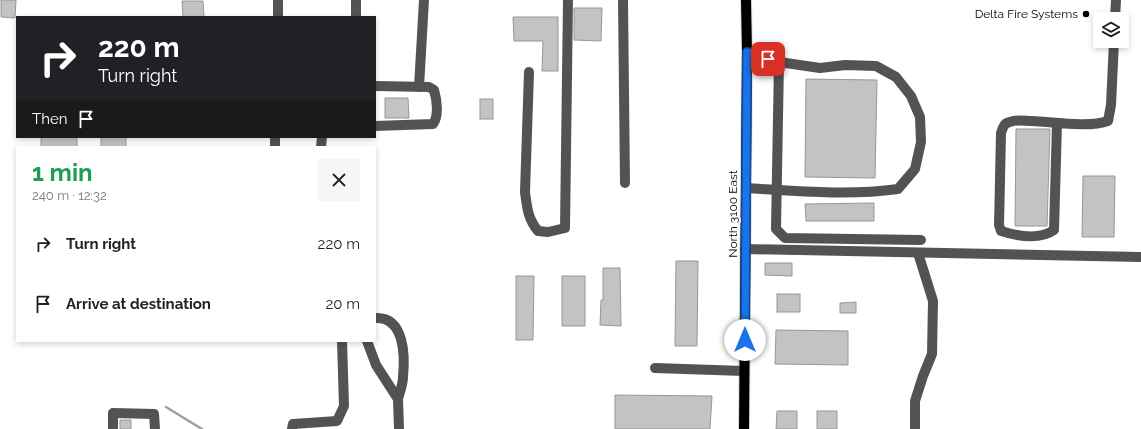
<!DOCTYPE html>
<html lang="en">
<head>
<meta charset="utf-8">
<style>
	body { margin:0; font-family:Raleway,sans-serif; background:#f6f6f6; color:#222; height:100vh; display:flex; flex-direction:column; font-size:15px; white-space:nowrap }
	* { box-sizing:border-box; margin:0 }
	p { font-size:13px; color:#767676 }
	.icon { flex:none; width:22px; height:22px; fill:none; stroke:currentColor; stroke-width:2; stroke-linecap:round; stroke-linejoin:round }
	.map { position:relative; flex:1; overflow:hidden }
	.drawer { position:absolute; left:16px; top:146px; width:360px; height:196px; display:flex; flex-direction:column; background:#fff; border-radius:0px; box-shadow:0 2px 6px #0003 }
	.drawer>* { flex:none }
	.banner { position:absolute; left:16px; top:16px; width:360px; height:122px; border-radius:0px; box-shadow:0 2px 6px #0003; background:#202124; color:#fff; overflow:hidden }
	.buttons { position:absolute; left:1093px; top:12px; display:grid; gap:8px }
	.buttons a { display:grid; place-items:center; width:36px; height:36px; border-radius:0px; background:#fff; box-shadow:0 2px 6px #0003; font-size:20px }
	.pin { position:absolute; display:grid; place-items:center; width:34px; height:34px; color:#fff; margin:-17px; border-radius:8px; box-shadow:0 2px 6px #0006 }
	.me { position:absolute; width:44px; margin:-22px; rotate:0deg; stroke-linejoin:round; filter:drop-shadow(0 0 3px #0008) }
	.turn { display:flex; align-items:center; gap:14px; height:84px; padding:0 16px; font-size:18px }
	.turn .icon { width:52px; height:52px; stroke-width:2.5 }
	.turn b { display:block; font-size:28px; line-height:34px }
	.then { display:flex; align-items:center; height:38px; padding:0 16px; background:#0003; gap:8px; font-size:15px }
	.round { display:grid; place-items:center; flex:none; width:42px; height:42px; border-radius:0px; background:#f6f6f6 }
	.headline { display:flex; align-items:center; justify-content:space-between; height:68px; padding:0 16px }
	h1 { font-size:24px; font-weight:700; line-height:30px; color:#1e9e55 }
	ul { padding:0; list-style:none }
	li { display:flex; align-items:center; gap:12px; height:60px; padding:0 16px }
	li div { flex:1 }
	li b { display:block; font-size:15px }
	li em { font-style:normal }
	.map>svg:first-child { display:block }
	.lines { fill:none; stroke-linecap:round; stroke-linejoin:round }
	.stream { stroke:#a1a1a1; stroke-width:2.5 }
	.building { fill:#c3c3c3; stroke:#979797 }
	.major-casing { stroke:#dbdbdb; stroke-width:12 }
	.minor { stroke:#535353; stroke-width:10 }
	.major { stroke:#000; stroke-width:10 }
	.route-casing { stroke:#114b97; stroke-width:10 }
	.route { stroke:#1a73e8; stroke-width:7 }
	.poi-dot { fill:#000; stroke:#fff; stroke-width:1.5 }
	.labels { text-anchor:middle; stroke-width:4; stroke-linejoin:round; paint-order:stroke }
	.poi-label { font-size:12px; fill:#000; stroke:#fff; text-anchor:end }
	.street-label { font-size:12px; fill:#000; stroke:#fff }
</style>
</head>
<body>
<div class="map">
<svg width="1141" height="429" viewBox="0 0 1141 429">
	<rect width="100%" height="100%" fill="#fff"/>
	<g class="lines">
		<path class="stream" d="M166,407l36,22"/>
	</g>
	<g class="building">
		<path d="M1,0h15l-1,18 -14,-1z"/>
		<path d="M182,1h21l1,16h-21z"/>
		<path d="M574,8h28l-1,33 -27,-1z"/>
		<path d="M513,17h45v54h-16l1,-30h-29z"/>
		<path d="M806,79l71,1 -2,98 -70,-1z"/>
		<path d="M385,98h23l1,20h-24z"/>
		<rect x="480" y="99" width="13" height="20"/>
		<path d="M1016,129h34l-3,97h-32z"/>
		<rect x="41" y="137" width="36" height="10"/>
		<rect x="101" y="137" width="25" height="10"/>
		<path d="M1083,176h32l-1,61h-32z"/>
		<path d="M874,203v18h-68l-1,-17z"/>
		<path d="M676,261h22l-1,85h-22z"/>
		<path d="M765,263h27v13l-27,-1z"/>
		<path d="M603,268h17l1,58 -21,-1 1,-25h2z"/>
		<path d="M516,276h18l-1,64h-17z"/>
		<rect x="562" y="276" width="23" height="50"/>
		<rect x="777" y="294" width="23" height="18"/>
		<path d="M856,302v11h-16v-10z"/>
		<path d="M776,330l72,1v34l-73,-1z"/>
		<path d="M615,395l97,1 -2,33h-95z"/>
		<path d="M777,411h20v18h-21z"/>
		<rect x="817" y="411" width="20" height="18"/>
		<rect x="120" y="420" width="11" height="9"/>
	</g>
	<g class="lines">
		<defs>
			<path id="major" d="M744,429l3,-377 -1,-52"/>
		</defs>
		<use href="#major" class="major-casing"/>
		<g class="minor">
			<path d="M356,0v17"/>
			<path d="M623,0l2,183"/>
			<path d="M278,17v-17"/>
			<path d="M1115,19l1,-19"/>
			<path d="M779,62l-3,167 9,9 136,2"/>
			<path d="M529,72l-4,120c2,16 3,27 13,39l10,1 17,-4 3,-228"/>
			<path d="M375,86l54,1 5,3c3,10 5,26 -1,34l-58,2"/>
			<path d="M419,87l5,-87"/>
			<path d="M1057,123l-3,107c-14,10 -37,6 -53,1l-2,-6 2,-92c2,-6 3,-10 9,-11 7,-3 15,-1 22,-1 21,1 57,7 76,0l3,-16 3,-64"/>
			<path d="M275,147v-10"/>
			<path d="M321,147l1,-10"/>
			<path d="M746,188c50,3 102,8 152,1l17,-20 6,-27 -1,-25 -9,-21 -15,-19 -20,-11 -31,-1 -25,3 -41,-6 -32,-10"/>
			<path d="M745,249l396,8"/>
			<path d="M367,341l9,24 22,34c2,-7 5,-15 5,-22 2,-20 2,-61 -28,-59"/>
			<path d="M655,368l89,3"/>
			<path d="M398,399l1,30"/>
			<path d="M113,429v-16l41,1 1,15"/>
			<path d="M292,429l1,-5 44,-3 7,-15 -2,-65"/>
			<path d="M915,429v-28l8,-25 9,-22 1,-53 -15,-48"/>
		</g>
		<use href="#major" class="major"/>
	</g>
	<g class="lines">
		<defs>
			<path id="route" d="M745,340l2,-288 21,7"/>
		</defs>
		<use href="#route" class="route-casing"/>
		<use href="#route" class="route"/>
	</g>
	<circle class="poi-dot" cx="1086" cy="14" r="4"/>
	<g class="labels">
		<g class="poi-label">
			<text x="1078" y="18">Delta Fire Systems</text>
		</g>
		<g class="street-label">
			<text transform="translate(733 214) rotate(-90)" y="4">North 3100 East</text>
		</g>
	</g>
</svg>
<div class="buttons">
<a><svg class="icon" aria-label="layers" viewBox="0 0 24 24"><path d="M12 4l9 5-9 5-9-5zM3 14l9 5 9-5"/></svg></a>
</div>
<div class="pin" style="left:768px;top:59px;background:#d93025"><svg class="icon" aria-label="arrive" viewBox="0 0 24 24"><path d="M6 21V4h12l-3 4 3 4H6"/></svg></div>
<svg class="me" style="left:745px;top:340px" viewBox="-20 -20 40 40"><circle r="19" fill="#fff"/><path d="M0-13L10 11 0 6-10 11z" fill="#1a73e8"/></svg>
<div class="banner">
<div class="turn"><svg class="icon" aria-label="right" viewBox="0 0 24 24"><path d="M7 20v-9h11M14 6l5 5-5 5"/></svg><div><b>220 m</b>Turn right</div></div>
<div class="then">Then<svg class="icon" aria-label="arrive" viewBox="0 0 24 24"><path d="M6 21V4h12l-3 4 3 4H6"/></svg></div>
</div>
<section class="drawer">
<div class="headline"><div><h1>1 min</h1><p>240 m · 12:32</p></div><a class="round"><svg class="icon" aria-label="close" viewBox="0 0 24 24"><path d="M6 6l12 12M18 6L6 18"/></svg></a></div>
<ul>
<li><svg class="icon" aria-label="right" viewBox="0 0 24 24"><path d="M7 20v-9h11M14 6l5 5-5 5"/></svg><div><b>Turn right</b></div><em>220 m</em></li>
<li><svg class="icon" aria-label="arrive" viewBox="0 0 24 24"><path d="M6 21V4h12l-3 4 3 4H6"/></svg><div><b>Arrive at destination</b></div><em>20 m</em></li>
</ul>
</section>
</div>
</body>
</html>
